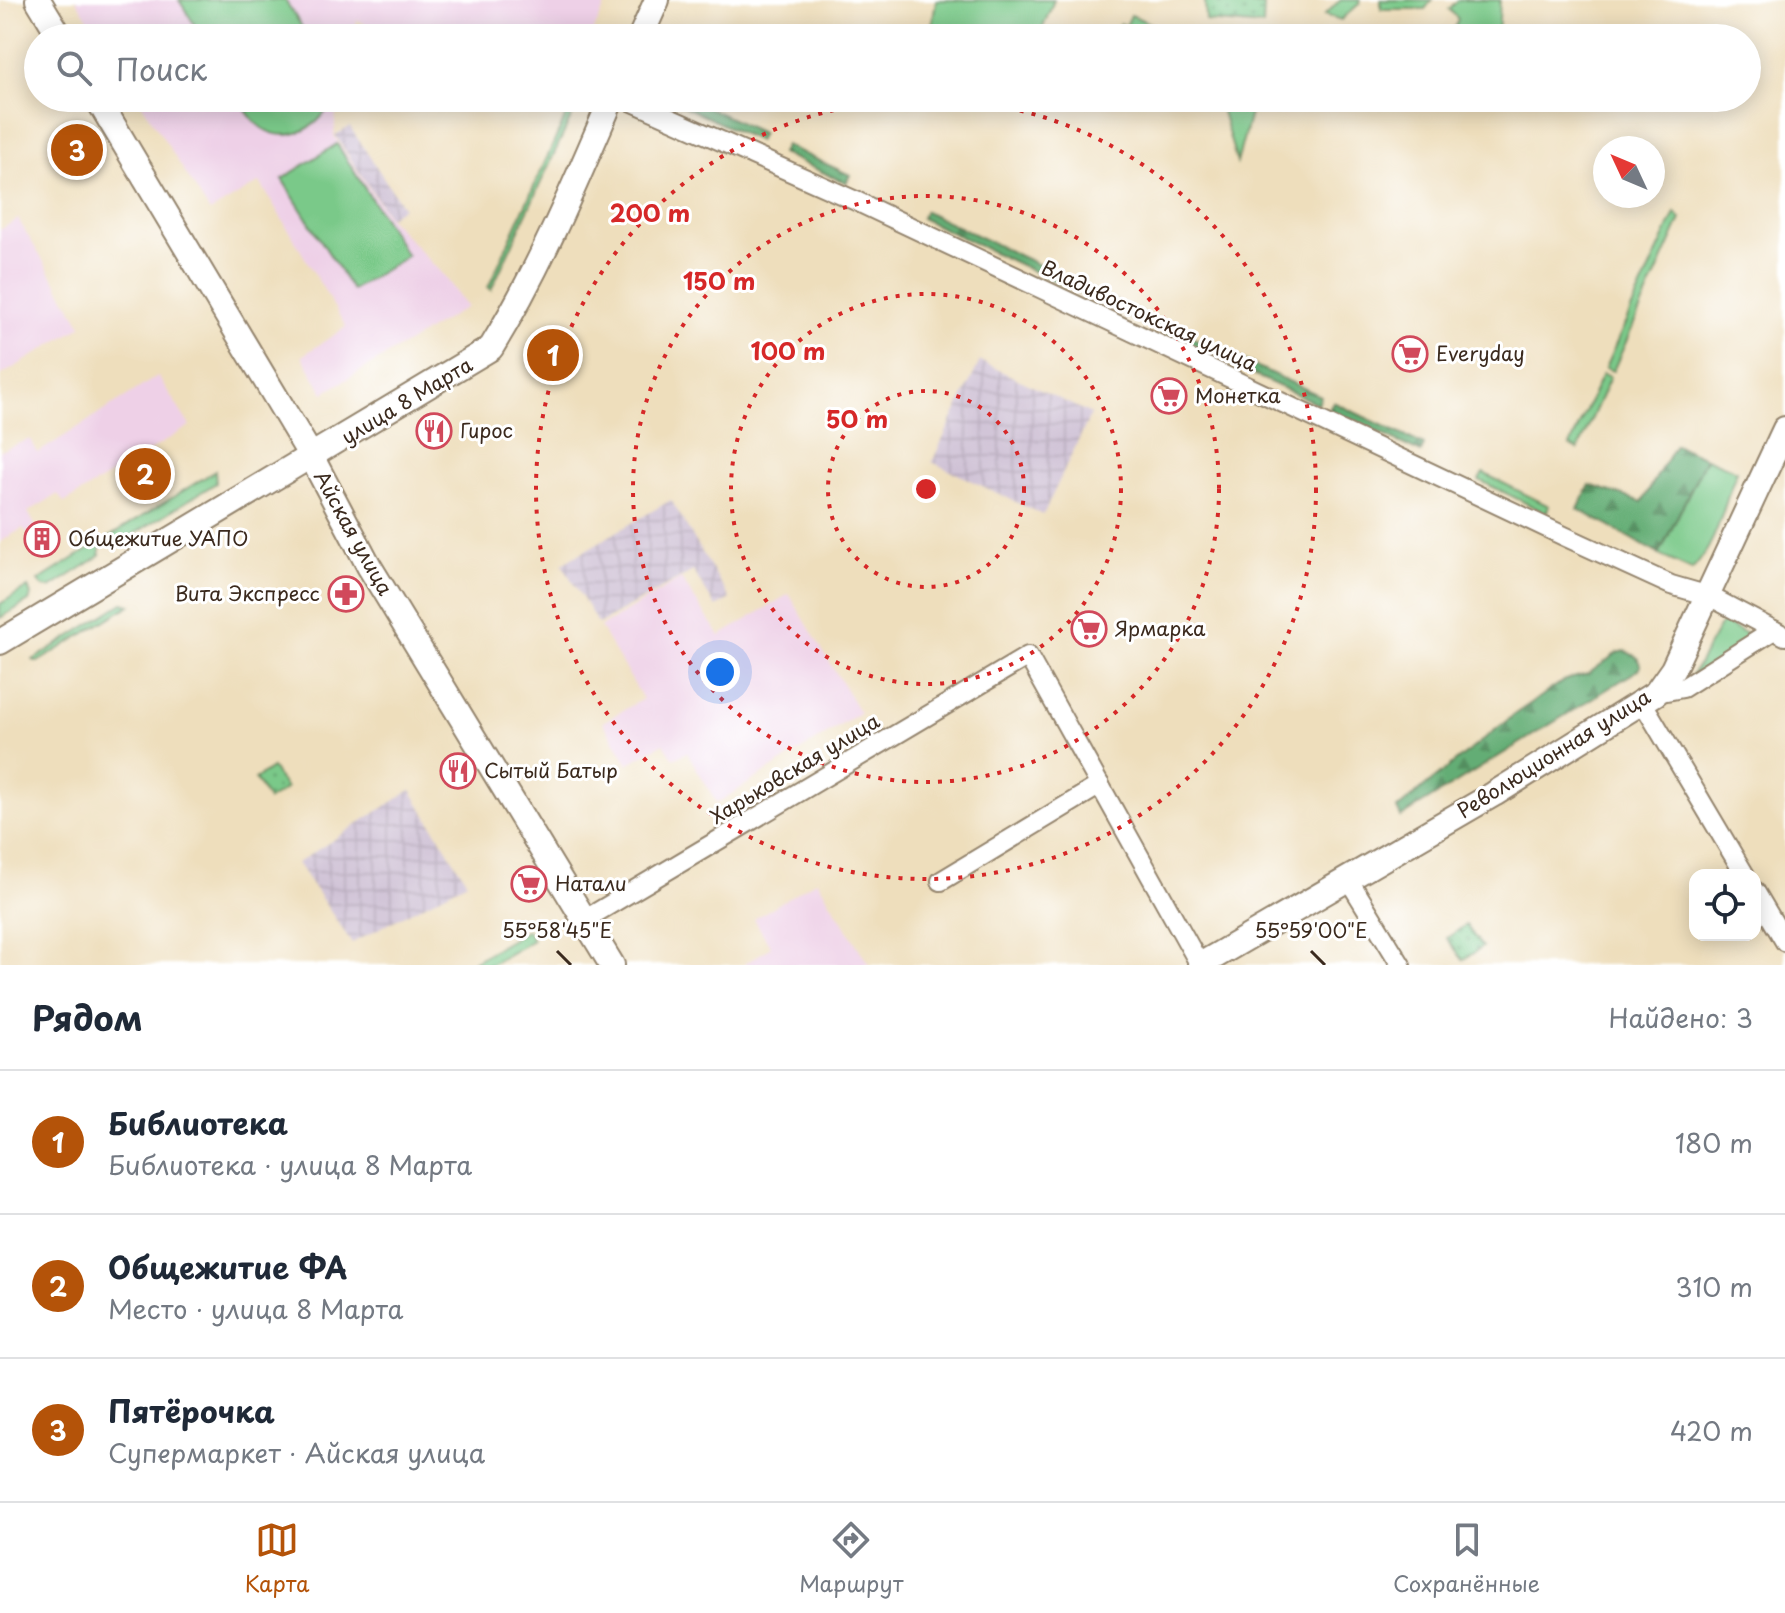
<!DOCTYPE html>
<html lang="ru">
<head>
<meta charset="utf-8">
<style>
	:root { --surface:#fff; --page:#f2f2f3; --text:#1f2937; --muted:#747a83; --line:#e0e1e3; --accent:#b45309 }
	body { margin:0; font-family:"Playpen Sans",sans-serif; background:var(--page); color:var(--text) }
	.controls { position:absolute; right:24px; bottom:24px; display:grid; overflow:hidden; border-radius:16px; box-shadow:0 4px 20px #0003 }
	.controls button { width:72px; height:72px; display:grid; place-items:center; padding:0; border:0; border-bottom:2px solid var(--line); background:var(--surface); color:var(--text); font:40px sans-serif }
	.compass { position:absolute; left:1593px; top:136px; width:72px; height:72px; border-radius:50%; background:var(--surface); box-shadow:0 4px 20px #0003; rotate:314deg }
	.you { position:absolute; left:720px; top:672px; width:28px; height:28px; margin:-20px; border:6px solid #fff; border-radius:50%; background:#1a73e8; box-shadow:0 0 0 12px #1a73e833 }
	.badge { display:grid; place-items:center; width:52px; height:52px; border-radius:50%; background:var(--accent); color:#fff; font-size:26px; font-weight:700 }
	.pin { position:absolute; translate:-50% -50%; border:4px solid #fff; box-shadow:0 2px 8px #0006 }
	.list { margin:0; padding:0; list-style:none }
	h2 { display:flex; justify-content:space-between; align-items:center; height:104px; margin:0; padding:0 32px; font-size:34px }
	h2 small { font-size:26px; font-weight:400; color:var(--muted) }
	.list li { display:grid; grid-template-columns:52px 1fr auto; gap:24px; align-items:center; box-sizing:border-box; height:144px; padding:0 32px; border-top:2px solid var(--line) }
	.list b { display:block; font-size:30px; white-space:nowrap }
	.list p { margin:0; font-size:26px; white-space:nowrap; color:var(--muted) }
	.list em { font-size:26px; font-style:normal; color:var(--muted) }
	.icon { flex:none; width:44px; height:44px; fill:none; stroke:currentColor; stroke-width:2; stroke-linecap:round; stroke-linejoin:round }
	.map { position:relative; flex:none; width:1785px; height:965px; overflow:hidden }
	.search { position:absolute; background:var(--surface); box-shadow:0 4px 20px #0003; left:24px; right:24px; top:24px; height:88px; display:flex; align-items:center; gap:20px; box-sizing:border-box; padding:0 28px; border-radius:44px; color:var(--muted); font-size:30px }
	.sheet { height:536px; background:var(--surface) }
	nav { display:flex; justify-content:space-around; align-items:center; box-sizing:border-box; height:112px; border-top:2px solid var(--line); background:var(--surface); font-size:22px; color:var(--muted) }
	nav a { display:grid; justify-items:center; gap:4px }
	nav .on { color:var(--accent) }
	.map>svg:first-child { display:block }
	.built { fill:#eed0e7 }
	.industrial { fill:url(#industrial-grid) }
	.green { fill:#7ac989; stroke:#5a7a54; stroke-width:2 }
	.forest { fill:url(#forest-firs); stroke:#4f6c4a; stroke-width:2 }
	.park { fill:url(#park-dots); stroke:#5a7a54; stroke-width:2 }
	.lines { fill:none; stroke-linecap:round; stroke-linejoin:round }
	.minor-casing { stroke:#94846d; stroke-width:22 }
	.major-casing { stroke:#94846d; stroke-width:28 }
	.minor { stroke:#fff; stroke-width:18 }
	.major { stroke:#fff; stroke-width:24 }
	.ticks { fill:none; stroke:#3b2a1e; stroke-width:3 }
	.ring { fill:none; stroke:#d62828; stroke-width:4; stroke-dasharray:4 8 }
	.labels { text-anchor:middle; stroke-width:6; stroke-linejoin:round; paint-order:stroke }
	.street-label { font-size:20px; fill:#3b2a1e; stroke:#fff }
	.poi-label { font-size:20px; fill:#3b2a1e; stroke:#fff; text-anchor:start }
	.ticks-label { font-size:20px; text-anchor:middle; fill:#3b2a1e; stroke:#fff; stroke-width:6; stroke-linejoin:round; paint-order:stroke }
	.centre { fill:#d62828; stroke:#fff; stroke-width:4 }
	.ring-label { font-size:24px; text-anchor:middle; font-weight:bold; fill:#d62828; stroke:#fff; stroke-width:6; stroke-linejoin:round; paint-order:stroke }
</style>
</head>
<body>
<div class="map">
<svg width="1785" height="965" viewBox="0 0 1785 965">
	<defs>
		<pattern id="industrial-grid" width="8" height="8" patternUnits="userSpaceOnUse" patternTransform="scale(2)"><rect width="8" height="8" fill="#ccbed3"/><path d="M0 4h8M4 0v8" fill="none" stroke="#b0a3b5"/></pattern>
		<pattern id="forest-firs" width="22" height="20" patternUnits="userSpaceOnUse" patternTransform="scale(2)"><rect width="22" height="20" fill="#63ad75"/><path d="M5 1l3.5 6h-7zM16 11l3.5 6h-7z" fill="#538d5f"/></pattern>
		<pattern id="park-dots" width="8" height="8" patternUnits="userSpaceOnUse" patternTransform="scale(2)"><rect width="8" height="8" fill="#7ac989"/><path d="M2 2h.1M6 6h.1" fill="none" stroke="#65a36f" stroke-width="1.8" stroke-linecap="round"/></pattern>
	</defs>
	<rect width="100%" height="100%" fill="#fff"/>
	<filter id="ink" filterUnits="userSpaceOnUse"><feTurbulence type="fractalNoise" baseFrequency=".0125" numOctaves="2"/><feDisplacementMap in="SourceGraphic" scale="16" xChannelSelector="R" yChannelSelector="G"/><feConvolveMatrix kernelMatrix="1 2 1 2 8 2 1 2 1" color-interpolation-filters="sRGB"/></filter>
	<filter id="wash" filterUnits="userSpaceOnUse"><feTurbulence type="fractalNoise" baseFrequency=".006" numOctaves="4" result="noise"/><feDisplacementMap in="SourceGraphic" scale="32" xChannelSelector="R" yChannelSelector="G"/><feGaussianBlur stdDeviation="1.8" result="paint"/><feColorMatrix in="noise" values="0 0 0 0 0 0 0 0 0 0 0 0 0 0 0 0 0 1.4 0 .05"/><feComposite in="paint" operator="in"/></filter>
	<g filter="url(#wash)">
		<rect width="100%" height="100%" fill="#eedebc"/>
		<g class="built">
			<polygon points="76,0 608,0 590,38 395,38 357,20 352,38 100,38"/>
			<polygon points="138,98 337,98 334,136 389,218 446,278 467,307 324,393 302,356 346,327 260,182 210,212"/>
			<polygon points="18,219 82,326 0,376 0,230"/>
			<polygon points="158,376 190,426 64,503 58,494 28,512 36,527 27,533 23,528 0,542 0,451 30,439 38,453"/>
			<polygon points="681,579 720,636 789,594 860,713 717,803 687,752 674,759 664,743 628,764 603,722 643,699 600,627"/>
			<polygon points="817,880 869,965 743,965 771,947 754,919"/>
		</g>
		<g class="industrial">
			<polygon points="350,127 403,207 389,217 335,135"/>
			<polygon points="980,361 1091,414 1043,515 932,462"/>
			<polygon points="671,500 730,599 716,607 693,571 598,624 562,564"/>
			<polygon points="411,790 467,882 352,943 297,863"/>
		</g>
		<g class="green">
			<polygon points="179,0 285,0 309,38 203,38"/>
			<polygon points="936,0 1054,0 1039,37 1031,33 1028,38 930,38"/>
			<polygon points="1340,0 1360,0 1360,3 1341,20 1325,15"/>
			<polygon points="1381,0 1432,0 1425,9 1381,9"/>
			<polygon points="1458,0 1500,0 1498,38 1381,38 1453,32 1458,19 1449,9"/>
			<polygon points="1131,15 1161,28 1157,38 1113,38 1120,23 1126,26"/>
			<path d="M 239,98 L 332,98 C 324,126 289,146 262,128 C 251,121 246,109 239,98 Z"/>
			<polygon points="574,98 580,98 491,290 488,288"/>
			<polygon points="1212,98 1254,98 1237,163 1221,108"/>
			<polygon points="337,144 407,256 352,290 282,179"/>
			<polygon points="1675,213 1681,219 1613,371 1605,368"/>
			<polygon points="1602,374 1610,377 1578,450 1570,446"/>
			<path d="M 1706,458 L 1737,471 C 1723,504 1719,542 1692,570 L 1659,555 Z"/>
			<polygon points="215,471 216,483 118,544 109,537"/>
			<polygon points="1483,473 1549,506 1546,513 1479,480"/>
			<polygon points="100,542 100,556 50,588 43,587 38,581"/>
			<polygon points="28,587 31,595 29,601 0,618 0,604"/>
			<polygon points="123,603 130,605 38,662 33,660"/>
			<polygon points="1722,622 1758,640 1691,677"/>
			<polygon points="527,930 533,940 490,965 468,965"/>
		</g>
		<g class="forest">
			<polygon points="666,98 688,98 762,133 758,141"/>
			<polygon points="785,145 850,175 846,183 781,153"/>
			<polygon points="925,211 1208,345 1204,352 921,218"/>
			<polygon points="1227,353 1321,396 1318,404 1223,361"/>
			<polygon points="1333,402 1424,445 1421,453 1329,409"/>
			<polygon points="1675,445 1706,458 1659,554 1578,509 1590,485 1642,502"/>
			<polygon points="1625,651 1637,657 1641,666 1638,670 1401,817 1397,809 1515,714 1565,680 1588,674 1617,653"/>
		</g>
		<g class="park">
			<polygon points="1205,0 1264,6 1263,26 1206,21"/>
			<polygon points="272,768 286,789 268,800 255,779"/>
			<polygon points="1466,925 1482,947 1463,960 1447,938"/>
		</g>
	</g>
	<g filter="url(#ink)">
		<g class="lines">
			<defs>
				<g id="minor">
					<polyline points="624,98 856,201 1564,536 1671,585 1709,596 1785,636"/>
					<polyline points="1656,693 1683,688 1774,630"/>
					<polyline points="1643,703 1745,875"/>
					<polyline points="1347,877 1401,965"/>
					<polyline points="941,881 1100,785"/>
					<polyline points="1755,891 1785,942"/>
					<polyline points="584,920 1028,656 1200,965"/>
				</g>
				<g id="major">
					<polyline points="38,0 61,38"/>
					<polyline points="640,38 657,0"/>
					<polyline points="97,98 311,456 369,566 612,965"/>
					<path d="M 0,642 L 491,348 C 540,268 575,184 612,98"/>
					<polyline points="1200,965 1494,794 1656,693 1673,669 1785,429"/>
				</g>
			</defs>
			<use href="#minor" class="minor-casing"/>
			<use href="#major" class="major-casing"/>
			<use href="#minor" class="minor"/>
			<use href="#major" class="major"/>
		</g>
	</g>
	<path class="ticks" d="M 557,951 L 571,965M 1311,951 L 1325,965"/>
	<g class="ring">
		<circle cx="926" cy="489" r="98"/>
		<circle cx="926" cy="489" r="195"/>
		<circle cx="926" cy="489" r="293"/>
		<circle cx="926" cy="489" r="390"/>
	</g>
	<defs>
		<symbol id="supermarket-ring" viewBox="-11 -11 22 22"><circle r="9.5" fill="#fff" stroke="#d1495b" stroke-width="1.5"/><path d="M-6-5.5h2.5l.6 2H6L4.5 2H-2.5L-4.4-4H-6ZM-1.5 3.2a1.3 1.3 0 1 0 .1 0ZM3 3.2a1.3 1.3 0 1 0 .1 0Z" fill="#d1495b"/></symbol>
		<symbol id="restaurant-ring" viewBox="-11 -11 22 22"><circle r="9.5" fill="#fff" stroke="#d1495b" stroke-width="1.5"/><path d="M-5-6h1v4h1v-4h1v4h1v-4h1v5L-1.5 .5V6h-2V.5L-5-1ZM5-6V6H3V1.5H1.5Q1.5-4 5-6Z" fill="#d1495b"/></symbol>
		<symbol id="building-ring" viewBox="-11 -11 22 22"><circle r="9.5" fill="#fff" stroke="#d1495b" stroke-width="1.5"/><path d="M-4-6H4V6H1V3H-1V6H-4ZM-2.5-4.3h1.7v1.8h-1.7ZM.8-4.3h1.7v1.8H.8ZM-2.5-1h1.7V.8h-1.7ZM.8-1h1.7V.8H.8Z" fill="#d1495b"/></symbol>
		<symbol id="pharmacy-ring" viewBox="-11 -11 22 22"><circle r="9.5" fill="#fff" stroke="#d1495b" stroke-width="1.5"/><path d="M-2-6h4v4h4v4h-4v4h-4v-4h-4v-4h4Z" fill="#d1495b"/></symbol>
	</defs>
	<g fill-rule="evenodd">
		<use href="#supermarket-ring" x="1390" y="334" width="40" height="40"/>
		<use href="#supermarket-ring" x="1149" y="376" width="40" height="40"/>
		<use href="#restaurant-ring" x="414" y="411" width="40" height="40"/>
		<use href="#building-ring" x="22" y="519" width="40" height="40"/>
		<use href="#pharmacy-ring" x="326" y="574" width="40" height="40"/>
		<use href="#supermarket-ring" x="1069" y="609" width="40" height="40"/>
		<use href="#restaurant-ring" x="438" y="751" width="40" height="40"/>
		<use href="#supermarket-ring" x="509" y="864" width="40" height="40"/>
	</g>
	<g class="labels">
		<g class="street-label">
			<text transform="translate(1149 316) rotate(25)" y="7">Владивостокская улица</text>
			<text transform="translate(407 401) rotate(-31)" y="7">улица 8 Марта</text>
			<text transform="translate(353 533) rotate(61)" y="7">Айская улица</text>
			<text transform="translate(1554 754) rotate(-32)" y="7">Революционная улица</text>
			<text transform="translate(795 769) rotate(-31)" y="7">Харьковская улица</text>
		</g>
		<g class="poi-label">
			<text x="1436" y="361">Everyday</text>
			<text x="1195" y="403">Монетка</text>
			<text x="460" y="438">Гирос</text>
			<text x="68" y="546">Общежитие УАПО</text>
			<text x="320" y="601" text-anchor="end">Вита Экспресс</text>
			<text x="1115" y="636">Ярмарка</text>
			<text x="484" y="778">Сытый Батыр</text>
			<text x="555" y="891">Натали</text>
		</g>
	</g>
	<g class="ticks-label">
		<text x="557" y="938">55°58'45"E</text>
		<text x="1311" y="938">55°59'00"E</text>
	</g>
	<circle cx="926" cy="489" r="12" class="centre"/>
	<g class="ring-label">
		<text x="650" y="222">200 m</text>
		<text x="719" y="290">150 m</text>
		<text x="788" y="360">100 m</text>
		<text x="857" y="428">50 m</text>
	</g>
</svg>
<div class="controls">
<button><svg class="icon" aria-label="locate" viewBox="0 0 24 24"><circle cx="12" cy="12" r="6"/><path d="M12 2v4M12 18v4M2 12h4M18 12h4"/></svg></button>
</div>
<svg class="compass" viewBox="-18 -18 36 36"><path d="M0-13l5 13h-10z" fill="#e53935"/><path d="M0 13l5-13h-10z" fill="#747a83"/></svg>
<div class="you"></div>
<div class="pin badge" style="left:553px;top:355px">1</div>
<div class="pin badge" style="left:145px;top:474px">2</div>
<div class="pin badge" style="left:77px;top:150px">3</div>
<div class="search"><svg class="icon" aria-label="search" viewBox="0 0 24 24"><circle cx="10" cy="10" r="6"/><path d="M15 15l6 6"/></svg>Поиск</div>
</div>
<section class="sheet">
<h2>Рядом<small>Найдено: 3</small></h2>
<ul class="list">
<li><span class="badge">1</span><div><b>Библиотека</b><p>Библиотека · улица 8 Марта</p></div><em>180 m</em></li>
<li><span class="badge">2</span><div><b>Общежитие ФА</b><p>Место · улица 8 Марта</p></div><em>310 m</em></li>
<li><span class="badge">3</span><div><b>Пятёрочка</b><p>Супермаркет · Айская улица</p></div><em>420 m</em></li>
</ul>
</section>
<nav>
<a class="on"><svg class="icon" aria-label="map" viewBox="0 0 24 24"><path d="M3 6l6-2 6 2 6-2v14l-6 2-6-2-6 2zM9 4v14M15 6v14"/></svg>Карта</a>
<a><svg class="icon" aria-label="directions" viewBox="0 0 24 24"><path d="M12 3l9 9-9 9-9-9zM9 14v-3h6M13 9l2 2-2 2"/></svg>Маршрут</a>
<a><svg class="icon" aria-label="saved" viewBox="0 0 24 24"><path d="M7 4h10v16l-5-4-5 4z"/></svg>Сохранённые</a>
</nav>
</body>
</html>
